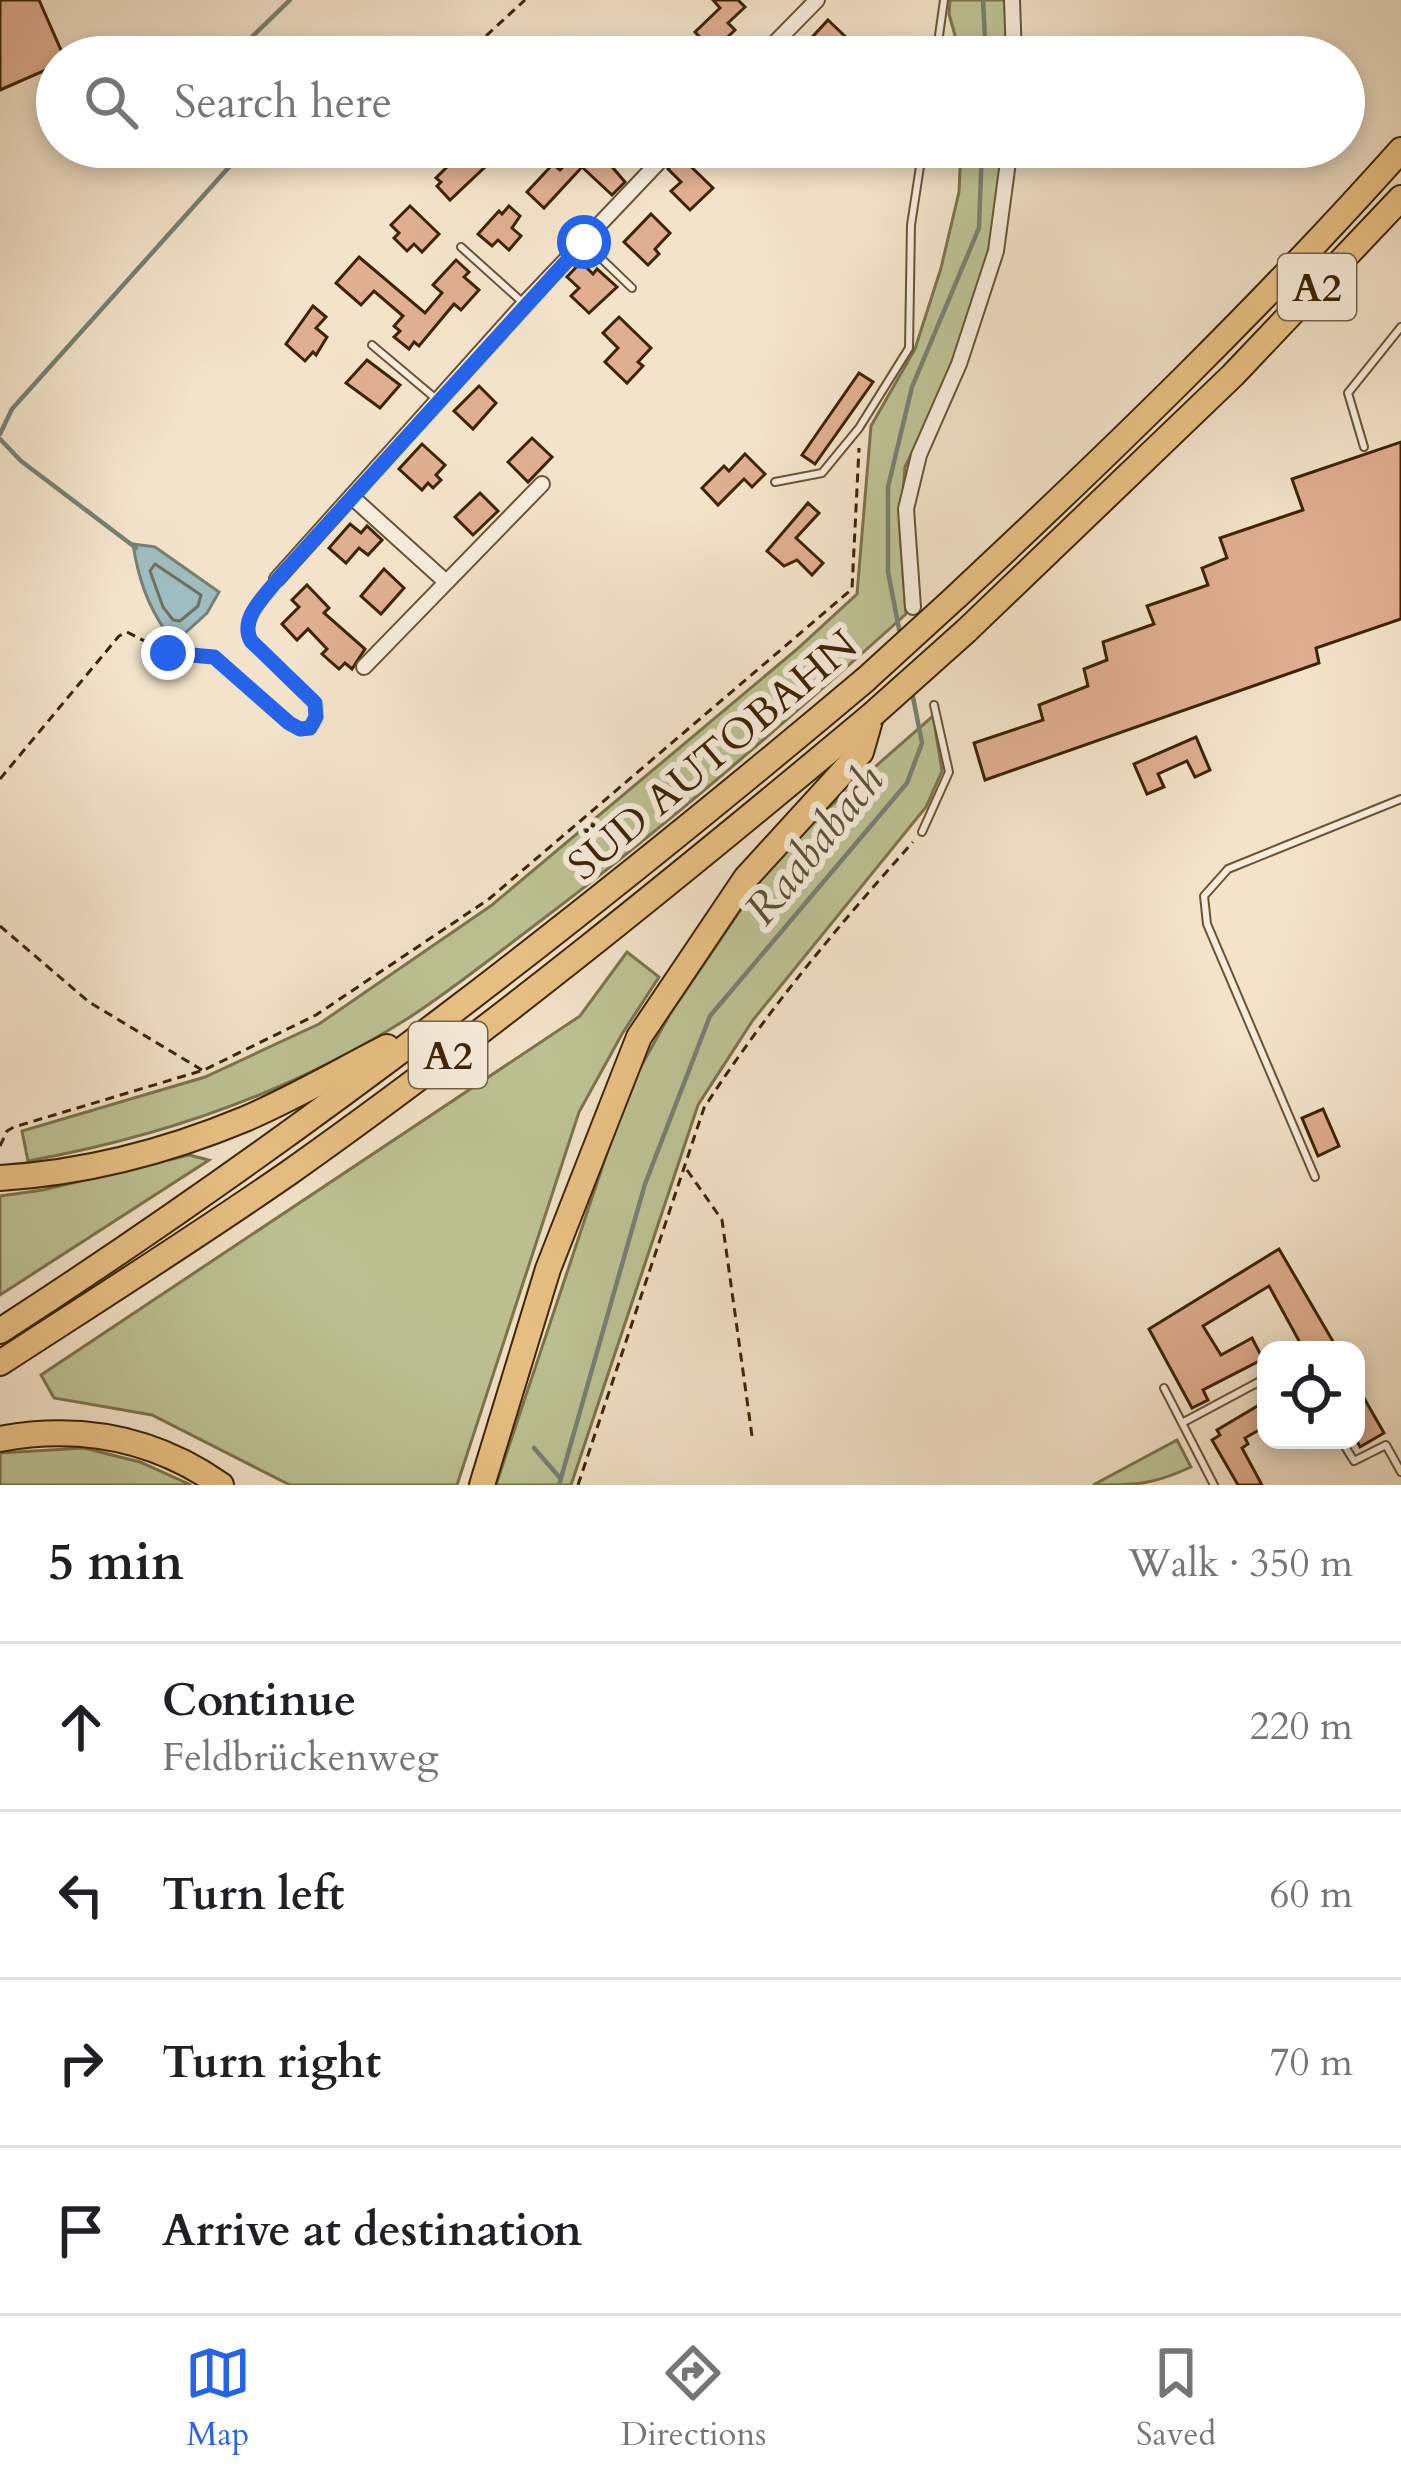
<!DOCTYPE html>
<html lang="en">
<head>
<meta charset="utf-8">
<style>
	:root { --surface:#fff; --page:#f6f6f6; --text:#202124; --muted:#757577; --line:#e0e0e0; --accent:#2563eb }
	body { margin:0; font-family:Cardo,serif; background:var(--page); color:var(--text) }
	.controls { position:absolute; right:36px; bottom:36px; display:grid; overflow:hidden; border-radius:24px; box-shadow:0 6px 18px #0003 }
	.controls button { width:108px; height:108px; display:grid; place-items:center; padding:0; border:0; border-bottom:3px solid var(--line); background:var(--surface); color:var(--text); font:60px sans-serif }
	.stop { position:absolute; width:36px; height:36px; margin:-27px; border:9px solid #2563eb; border-radius:50%; background:#fff }
	.stop.end { background:#2563eb; border-color:#fff; box-shadow:0 3px 12px #0008 }
	.list { margin:0; padding:0; list-style:none }
	h2 { display:flex; justify-content:space-between; align-items:center; height:156px; margin:0; padding:0 48px; font-size:51px }
	h2 small { font-size:39px; font-weight:400; color:var(--muted) }
	.list li { display:grid; grid-template-columns:78px 1fr auto; gap:36px; align-items:center; box-sizing:border-box; height:168px; padding:0 48px; border-top:3px solid var(--line) }
	.list b { display:block; font-size:45px; white-space:nowrap }
	.list p { margin:0; font-size:39px; white-space:nowrap; color:var(--muted) }
	.list em { font-size:39px; font-style:normal; color:var(--muted) }
	.icon { flex:none; width:66px; height:66px; fill:none; stroke:currentColor; stroke-width:2; stroke-linecap:round; stroke-linejoin:round }
	.map { position:relative; flex:none; width:1401px; height:1485px; overflow:hidden }
	.search { position:absolute; background:var(--surface); box-shadow:0 6px 18px #0003; left:36px; right:36px; top:36px; height:132px; display:flex; align-items:center; gap:30px; box-sizing:border-box; padding:0 42px; border-radius:66px; color:var(--muted); font-size:45px }
	.sheet { height:828px; background:var(--surface) }
	nav { display:flex; justify-content:space-around; align-items:center; box-sizing:border-box; height:168px; border-top:3px solid var(--line); background:var(--surface); font-size:33px; color:var(--muted) }
	nav a { display:grid; justify-items:center; gap:6px }
	nav .on { color:var(--accent) }
	.map>svg:first-child { display:block }
	.green { fill:#bdc396; stroke:#7d744c; stroke-width:3 }
	.water { fill:#9ebdbe; stroke:#778073; stroke-width:3 }
	.lines { fill:none; stroke-linecap:round; stroke-linejoin:round }
	.shore { stroke:#6e7060; stroke-width:3 }
	.stream { stroke:#778073; stroke-width:4.5 }
	.building { fill:#e0ae90; stroke:#3d2403; stroke-width:3 }
	.service-casing { stroke:#6a5435; stroke-width:10 }
	.minor-casing { stroke:#6a5435; stroke-width:18 }
	.motorway-casing { stroke:#3d2403; stroke-width:28 }
	.path { stroke:#3d2403; stroke-width:3; stroke-dasharray:9 6; stroke-linecap:butt }
	.service { stroke:#f7eddd; stroke-width:6 }
	.minor { stroke:#f7eddd; stroke-width:14 }
	.motorway { stroke:#eac285; stroke-width:24 }
	.motorway-bridge-casing { stroke:#3d2403; stroke-width:28; stroke-linecap:butt }
	.motorway-bridge { stroke:#eac285; stroke-width:24 }
	.route { stroke:#2563eb; stroke-width:15 }
	.labels { text-anchor:middle; stroke-width:12; stroke-linejoin:round; paint-order:stroke }
	.shield { fill:#f7eddd; stroke:#756044; stroke-width:3 }
	.shield-label { font-size:39px; font-weight:bold; fill:#3d2403 }
	.street-label { font-size:42px; fill:#3d2403; stroke:#f7eddd }
	.water-label { font-size:45px; font-style:italic; fill:#5a523b; stroke:#f7eddd }
</style>
</head>
<body>
<div class="map">
<svg width="1401" height="1485" viewBox="0 0 1401 1485">
	<rect width="100%" height="100%" fill="#f3e3ca"/>
	<filter id="stains"><feTurbulence type="fractalNoise" baseFrequency=".00167" numOctaves="4"/><feColorMatrix values="0 0 0 0 .2 0 0 0 0 .09 0 0 0 0 .02 0 0 0 .5 -.17"/></filter>
	<radialGradient id="worn" r=".72"><stop offset=".6" stop-color="#630" stop-opacity="0"/><stop offset="1" stop-color="#630" stop-opacity=".3"/></radialGradient>
	<g class="green">
		<polygon points="950,0 1005,0 1007,57 961,57 949,14"/>
		<path d="M 961,147 L 1005,147 L 990,249 L 953,369 L 905,467 L 900,532 L 906,614 C 786,722 664,828 535,925 C 494,956 453,989 410,1017 C 294,1091 162,1137 28,1161 L 22,1131 L 205,1077 L 319,1024 L 492,905 L 796,650 L 857,594 L 871,426 L 915,349 L 941,268 L 959,192 Z"/>
		<polygon points="933,716 942,771 926,807 753,1020 698,1105 571,1485 496,1485 628,1090 670,1014 773,862 820,815"/>
		<polygon points="627,952 659,977 622,1034 579,1112 457,1485 290,1485 152,1415 54,1398 41,1375 580,1016"/>
		<polygon points="189,1155 209,1160 0,1295 0,1196 43,1190"/>
		<path d="M 1177,1440 L 1191,1467 C 1152,1485 1137,1485 1093,1485 Z"/>
		<polygon points="84,1448 140,1462 191,1485 0,1485 0,1453"/>
	</g>
	<path class="water" d="M 133,544 L 155,547 L 219,592 L 207,613 L 183,635 L 167,633 C 147,605 138,577 133,544 Z"/>
	<g class="lines">
		<polygon class="shore" points="155,564 201,595 198,606 180,621 173,620 163,607 150,571"/>
		<g class="stream">
			<polyline points="983,0 986,57"/>
			<polyline points="231,57 290,0"/>
			<polyline points="0,434 12,409 247,147"/>
			<polyline points="0,439 21,461 136,548"/>
			<polyline points="900,634 888,572 888,487 912,387 979,228 982,147"/>
			<polyline points="534,1448 561,1479"/>
			<polyline points="559,1485 645,1184 710,1016 907,783 922,743 912,692"/>
		</g>
	</g>
	<g class="building">
		<polygon points="0,0 39,0 64,57 57,57 57,65 0,90"/>
		<polygon points="713,0 738,0 745,7 728,23 735,30 713,51 695,32 720,8"/>
		<polygon points="828,20 851,42 836,57 813,57 803,47"/>
		<polygon points="582,147 595,147 625,182 612,195 582,167 544,208 527,192 553,164 560,170"/>
		<polygon points="471,153 485,167 450,200 437,186 441,182 436,178 460,154 465,159"/>
		<polygon points="680,156 713,188 690,210 671,191 681,182 668,169"/>
		<polygon points="410,206 439,234 422,252 414,244 407,251 394,238 399,233 391,225"/>
		<polygon points="509,206 520,216 512,228 521,236 509,250 498,240 492,246 478,234 499,211 502,214"/>
		<polygon points="651,214 670,233 655,249 659,254 648,265 624,242"/>
		<polygon points="359,257 425,313 442,293 433,285 456,260 469,272 464,277 479,290 461,310 454,304 419,346 414,342 409,349 394,337 400,331 394,326 403,316 374,291 361,305 336,283"/>
		<polygon points="581,262 593,274 597,269 617,287 589,313 571,296 579,288 567,277"/>
		<polygon points="313,306 326,317 316,328 327,337 316,355 313,352 305,361 286,344"/>
		<polygon points="619,317 651,348 638,362 643,366 627,383 605,362 618,348 603,333"/>
		<polygon points="367,360 400,385 380,408 346,383"/>
		<polygon points="859,373 873,382 815,464 802,455"/>
		<polygon points="479,386 496,403 473,429 454,411"/>
		<polygon points="532,438 552,457 528,482 508,462"/>
		<polygon points="1401,442 1401,619 1316,648 1319,663 985,780 974,743 1043,720 1039,705 1088,686 1084,669 1107,660 1103,642 1154,624 1147,606 1208,585 1202,568 1227,558 1220,538 1303,510 1292,479"/>
		<polygon points="422,444 445,465 436,475 441,480 433,488 428,483 422,490 399,469"/>
		<polygon points="745,454 765,474 752,487 744,479 718,505 702,488 724,466 729,471"/>
		<polygon points="480,493 498,511 473,535 455,517"/>
		<polygon points="808,503 819,513 796,538 823,563 812,575 797,560 784,566 767,551"/>
		<polygon points="350,524 361,533 367,526 382,540 368,555 359,548 346,563 329,548"/>
		<polygon points="384,569 404,588 381,614 361,596"/>
		<polygon points="307,585 329,608 324,613 365,649 352,669 345,663 339,669 322,654 327,649 308,629 297,640 282,624 299,607 292,600"/>
		<polygon points="1196,737 1210,770 1195,777 1187,761 1158,774 1164,787 1147,794 1134,764"/>
		<polygon points="1323,1109 1339,1146 1318,1156 1302,1118"/>
		<polygon points="1279,1249 1338,1350 1304,1350 1269,1286 1203,1326 1221,1355 1252,1338 1263,1359 1203,1390 1208,1400 1192,1408 1149,1329"/>
		<polygon points="1356,1384 1384,1433 1360,1447 1356,1439"/>
		<polygon points="1266,1401 1266,1426 1245,1438 1248,1444 1242,1448 1262,1485 1238,1485 1212,1440 1220,1435 1217,1430"/>
	</g>
	<g class="lines">
		<defs>
			<g id="service">
				<polyline points="936,57 944,0"/>
				<polyline points="584,242 632,288"/>
				<polyline points="461,247 521,301"/>
				<polyline points="372,345 435,398"/>
				<polyline points="1364,447 1348,393 1401,327"/>
				<polyline points="775,482 822,473 859,428 909,348 911,225 923,147"/>
				<polyline points="922,832 949,772 934,705"/>
				<polyline points="1315,1177 1207,924 1204,896 1228,869 1401,799"/>
				<polyline points="1164,1388 1214,1485"/>
				<polyline points="1182,1423 1266,1378"/>
				<polyline points="1341,1440 1354,1461 1386,1445 1401,1472"/>
			</g>
			<g id="minor">
				<polyline points="1012,0 1014,57"/>
				<polyline points="761,57 817,0"/>
				<polyline points="352,497 446,582"/>
				<polyline points="277,579 524,304 673,147"/>
				<polyline points="913,607 906,509 919,455 959,364 996,251 1010,147"/>
				<polyline points="364,667 542,484"/>
			</g>
			<g id="motorway">
				<path d="M 957,596 C 1111,452 1261,307 1401,150"/>
				<polyline points="966,631 1233,375 1401,198"/>
				<path d="M 0,1178 C 83,1173 168,1151 245,1119 C 294,1098 340,1071 387,1047"/>
				<path d="M 0,1331 C 306,1133 587,914 865,680"/>
				<path d="M 0,1363 C 97,1300 195,1238 290,1172 C 492,1029 683,873 872,715"/>
				<path d="M 0,1439 C 81,1424 154,1438 221,1485"/>
				<polyline points="482,1485 548,1269 639,1037 746,878 861,752 871,717"/>
			</g>
		</defs>
		<use href="#service" class="service-casing"/>
		<use href="#minor" class="minor-casing"/>
		<use href="#motorway" class="motorway-casing"/>
		<g class="path">
			<polyline points="475,46 525,0"/>
			<polyline points="0,779 119,636 127,632 168,653 214,657 289,723 300,729 310,729 317,717 315,703 246,635 246,622 269,590"/>
			<polyline points="0,926 89,1002 202,1070"/>
			<polyline points="0,1146 7,1131 14,1127 204,1070 316,1015 489,899 852,589 859,448"/>
			<polyline points="687,1170 722,1220 752,1436"/>
			<path d="M 578,1485 L 704,1108 C 765,1013 838,926 913,842"/>
		</g>
		<use href="#service" class="service"/>
		<use href="#minor" class="minor"/>
		<use href="#motorway" class="motorway"/>
		<defs>
			<g id="motorway-bridge">
				<polyline points="865,680 957,596"/>
				<polyline points="872,715 966,631"/>
			</g>
		</defs>
		<use href="#motorway-bridge" class="motorway-bridge-casing"/>
		<use href="#motorway-bridge" class="motorway-bridge"/>
	</g>
	<g class="lines">
		<path class="route" d="M 168,653 L 214,657 L 289,723 L 300,729 L 310,728 L 316,717 L 315,703 L 251,641 C 239,619 264,597 278,579 L 584,242"/>
	</g>
	<g class="labels">
		<g class="shield">
			<rect x="1278" y="254" width="78" height="66" rx="9"/>
			<rect x="409" y="1022" width="78" height="66" rx="9"/>
		</g>
		<g class="shield-label">
			<text x="1317" y="301">A2</text>
			<text x="448" y="1069">A2</text>
		</g>
		<g class="street-label">
			<text transform="translate(712 754) rotate(-40)" y="15">SÜD AUTOBAHN</text>
		</g>
		<g class="water-label">
			<text transform="translate(813 844) rotate(-51)" y="16">Raababach</text>
		</g>
	</g>
	<rect width="100%" height="100%" filter="url(#stains)"/>
	<rect width="100%" height="100%" fill="url(#worn)"/>
</svg>
<div class="controls">
<button><svg class="icon" aria-label="locate" viewBox="0 0 24 24"><circle cx="12" cy="12" r="6"/><path d="M12 2v4M12 18v4M2 12h4M18 12h4"/></svg></button>
</div>
<div class="stop" style="left:584px;top:242px"></div>
<div class="stop end" style="left:168px;top:653px"></div>
<div class="search"><svg class="icon" aria-label="search" viewBox="0 0 24 24"><circle cx="10" cy="10" r="6"/><path d="M15 15l6 6"/></svg>Search here</div>
</div>
<section class="sheet">
<h2>5 min<small>Walk · 350 m</small></h2>
<ul class="list">
<li><svg class="icon" aria-label="ahead" viewBox="0 0 24 24"><path d="M12 20V5M6 11l6-6 6 6"/></svg><div><b>Continue</b><p>Feldbrückenweg</p></div><em>220 m</em></li>
<li><svg class="icon" aria-label="left" viewBox="0 0 24 24"><path d="M17 20v-9H6M10 6l-5 5 5 5"/></svg><div><b>Turn left</b></div><em>60 m</em></li>
<li><svg class="icon" aria-label="right" viewBox="0 0 24 24"><path d="M7 20v-9h11M14 6l5 5-5 5"/></svg><div><b>Turn right</b></div><em>70 m</em></li>
<li><svg class="icon" aria-label="arrive" viewBox="0 0 24 24"><path d="M6 21V4h12l-3 4 3 4H6"/></svg><div><b>Arrive at destination</b></div></li>
</ul>
</section>
<nav>
<a class="on"><svg class="icon" aria-label="map" viewBox="0 0 24 24"><path d="M3 6l6-2 6 2 6-2v14l-6 2-6-2-6 2zM9 4v14M15 6v14"/></svg>Map</a>
<a><svg class="icon" aria-label="directions" viewBox="0 0 24 24"><path d="M12 3l9 9-9 9-9-9zM9 14v-3h6M13 9l2 2-2 2"/></svg>Directions</a>
<a><svg class="icon" aria-label="saved" viewBox="0 0 24 24"><path d="M7 4h10v16l-5-4-5 4z"/></svg>Saved</a>
</nav>
</body>
</html>
